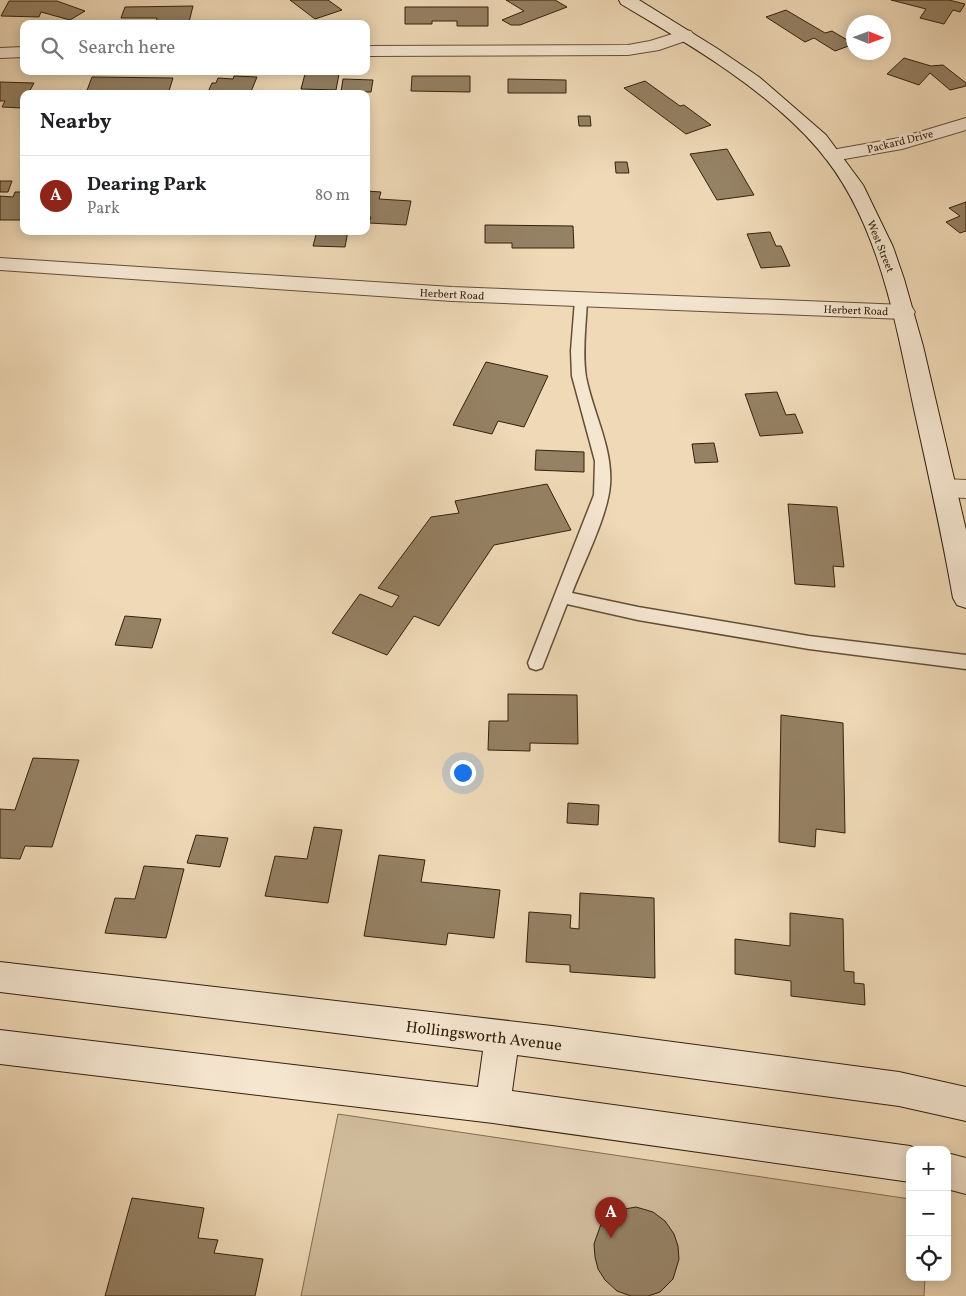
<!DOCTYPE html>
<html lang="en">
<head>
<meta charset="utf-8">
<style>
	:root { --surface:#fff; --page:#f2f2f2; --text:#202124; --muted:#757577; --line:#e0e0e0; --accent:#8f2418 }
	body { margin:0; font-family:Vollkorn,serif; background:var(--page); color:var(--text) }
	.controls { position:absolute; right:15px; bottom:15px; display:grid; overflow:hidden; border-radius:10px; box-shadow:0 2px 12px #0003 }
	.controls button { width:45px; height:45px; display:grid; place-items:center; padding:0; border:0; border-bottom:1px solid var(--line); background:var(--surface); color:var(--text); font:25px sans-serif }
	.compass { position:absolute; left:846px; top:15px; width:45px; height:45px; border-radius:50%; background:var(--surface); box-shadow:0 2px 12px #0003; rotate:91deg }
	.you { position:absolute; left:462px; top:772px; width:18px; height:18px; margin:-12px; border:4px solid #fff; border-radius:50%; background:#1a73e8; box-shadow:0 0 0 8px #1a73e833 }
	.badge { display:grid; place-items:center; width:32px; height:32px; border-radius:50%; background:var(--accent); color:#fff; font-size:16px; font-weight:700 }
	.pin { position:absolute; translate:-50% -41px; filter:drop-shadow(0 1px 2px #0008) }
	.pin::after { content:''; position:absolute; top:26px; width:18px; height:15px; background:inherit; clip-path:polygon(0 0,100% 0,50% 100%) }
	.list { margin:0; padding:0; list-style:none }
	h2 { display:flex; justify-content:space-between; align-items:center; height:65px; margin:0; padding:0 20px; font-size:21px }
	h2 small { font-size:16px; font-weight:400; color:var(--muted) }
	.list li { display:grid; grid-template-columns:32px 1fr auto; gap:15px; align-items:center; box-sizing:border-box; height:80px; padding:0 20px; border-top:1px solid var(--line) }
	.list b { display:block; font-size:19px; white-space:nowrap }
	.list p { margin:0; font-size:16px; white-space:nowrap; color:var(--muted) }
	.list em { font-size:16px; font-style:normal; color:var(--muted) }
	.icon { flex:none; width:28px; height:28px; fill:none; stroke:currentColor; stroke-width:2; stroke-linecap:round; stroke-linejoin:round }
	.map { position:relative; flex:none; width:966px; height:1296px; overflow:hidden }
	.search { position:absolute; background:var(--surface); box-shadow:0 2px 12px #0003; left:20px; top:20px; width:350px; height:55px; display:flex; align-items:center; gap:12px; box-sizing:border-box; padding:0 18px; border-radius:10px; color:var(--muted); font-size:19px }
	.panel { position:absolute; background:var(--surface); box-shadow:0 2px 12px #0003; left:20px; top:90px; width:350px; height:145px; border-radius:10px }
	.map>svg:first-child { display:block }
	.green { fill:#cfba9a; stroke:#826e52 }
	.building { fill:#958164; stroke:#34210b }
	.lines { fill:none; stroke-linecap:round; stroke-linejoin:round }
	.lane-casing { stroke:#634f36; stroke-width:3 }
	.street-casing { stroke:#634f36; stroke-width:2 }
	.secondary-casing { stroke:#34210b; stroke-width:2 }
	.lane { fill:#f5e6d0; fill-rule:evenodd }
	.street { fill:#f5e6d0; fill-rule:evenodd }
	.secondary { fill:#f5e6d0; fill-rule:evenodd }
	.labels { text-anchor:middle; stroke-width:4.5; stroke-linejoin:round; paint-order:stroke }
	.far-street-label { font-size:11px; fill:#34210b; stroke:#f5e6d0 }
	.near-street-label { font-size:16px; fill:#34210b; stroke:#f5e6d0 }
</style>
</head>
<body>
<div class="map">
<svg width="966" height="1296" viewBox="0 0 966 1296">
	<rect width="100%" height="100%" fill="#efd9b7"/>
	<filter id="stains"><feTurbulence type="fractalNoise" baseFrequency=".004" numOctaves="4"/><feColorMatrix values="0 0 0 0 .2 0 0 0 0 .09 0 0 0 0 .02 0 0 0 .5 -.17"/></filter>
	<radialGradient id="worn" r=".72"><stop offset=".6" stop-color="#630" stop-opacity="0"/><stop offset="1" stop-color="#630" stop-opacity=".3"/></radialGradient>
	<polygon class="green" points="338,1114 910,1199 910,1277 925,1277 924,1296 301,1296"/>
	<g class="building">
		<polygon points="290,0 328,0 342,10 315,19"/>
		<polygon points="506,0 555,0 567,7 520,25 511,25 502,20 524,11"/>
		<polygon points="891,0 949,0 965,4 960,12 953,10 944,24 920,18 926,9"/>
		<polygon points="9,1 57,1 85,11 70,20 41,12 39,17 1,16"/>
		<polygon points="193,6 189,22 156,22 157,18 121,18 125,7"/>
		<polygon points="405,7 488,7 488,26 457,26 457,21 432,21 432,24 405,24"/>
		<polygon points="786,10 825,33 832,31 854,44 835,51 814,38 805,42 766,17"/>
		<polygon points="904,58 931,66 943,65 966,83 966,86 950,90 930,73 919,85 887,74"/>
		<polygon points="305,74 339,74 336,90 301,89"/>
		<polygon points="234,76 257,77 250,94 207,94 212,83 216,83 218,78 233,79"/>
		<polygon points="412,76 470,76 470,92 411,91"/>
		<polygon points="92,77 173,78 168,94 86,93"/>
		<polygon points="343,79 373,80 371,92 341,92"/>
		<polygon points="508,79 566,80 566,93 508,93"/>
		<polygon points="645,81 680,106 684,105 711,125 686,134 624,88"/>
		<polygon points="0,82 34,83 28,94 24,94 22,108 2,107 5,101 0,101"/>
		<polygon points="578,116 590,116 591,126 579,126"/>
		<polygon points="727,149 754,195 717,200 690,154"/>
		<polygon points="615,162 627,162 629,173 616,173"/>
		<polygon points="0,181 12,181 8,192 0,192"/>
		<polygon points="366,191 381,192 379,199 411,201 406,225 369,223 371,217 366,217"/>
		<polygon points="15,192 24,192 24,220 0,220 0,196 13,197"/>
		<polygon points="966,202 966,231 960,233 946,222 960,216 949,208"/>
		<polygon points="485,225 573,226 574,248 512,248 512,243 485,243"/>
		<polygon points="317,231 348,231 345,247 313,246"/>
		<polygon points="770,232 776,246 781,246 790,266 761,268 747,234"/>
		<polygon points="486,362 548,376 524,427 498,421 492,434 453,425"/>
		<polygon points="777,392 786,415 795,414 803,433 760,436 745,394"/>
		<polygon points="714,443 718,462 695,463 692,444"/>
		<polygon points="536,450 584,452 584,472 535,470"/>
		<polygon points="547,484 571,530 494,545 439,626 414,616 387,655 332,633 360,594 392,607 399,596 378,588 431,517 459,513 455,501"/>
		<polygon points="788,504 837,507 844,567 833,566 835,587 795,584"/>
		<polygon points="125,616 161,619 152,648 115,645"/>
		<polygon points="508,694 577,695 578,744 530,743 530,751 488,750 489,721 508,721"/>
		<polygon points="781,715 843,723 845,833 816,829 815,847 779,842"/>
		<polygon points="33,758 79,760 52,847 25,846 20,859 0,858 0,809 15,810"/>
		<polygon points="568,803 599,805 598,825 567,823"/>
		<polygon points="314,827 342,830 328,903 265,896 275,856 307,859"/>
		<polygon points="196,835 228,838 220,867 187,863"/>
		<polygon points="379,855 425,860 421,882 500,890 494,938 448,933 446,945 364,936"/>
		<polygon points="144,866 184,869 166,938 105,933 115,898 135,899"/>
		<polygon points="580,893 654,898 655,978 570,972 570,965 526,962 529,912 571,915 570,928 579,929"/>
		<polygon points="790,913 843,919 844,971 854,972 854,983 864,984 865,1005 791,996 791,981 735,974 735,939 790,946"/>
		<polygon points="132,1198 204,1208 198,1238 218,1240 214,1253 263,1259 255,1296 105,1296"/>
		<polygon points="636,1207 653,1212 665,1221 674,1234 678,1246 679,1259 673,1279 660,1292 648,1296 631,1296 617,1291 605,1280 598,1269 595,1257 594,1244 601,1224 619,1210"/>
	</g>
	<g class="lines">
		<defs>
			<path id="lane" d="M 581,296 L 587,300 C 586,325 582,352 586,377 C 593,413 613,448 610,485 C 608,515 583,564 572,593 L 638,607 L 809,636 L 966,655 L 966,669 L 809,649 L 638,620 L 567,604 L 542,668 L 536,670 L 530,668 L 528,663 L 594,495 L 595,461 L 572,376 L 571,351 L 575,300 Z"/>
			<g id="street">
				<polygon points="685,30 691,31 694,35 691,39 659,50 628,55 366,56 366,46 628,45 650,41"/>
				<polygon points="24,47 24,57 0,58 0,48"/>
				<polygon points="966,118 966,130 902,149 833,161 826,159 823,155 826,151 899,138"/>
				<polygon points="0,258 452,287 904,305 912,307 915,312 912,317 904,319 452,301 0,270"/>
				<polygon points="944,479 966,480 966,498 944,497 935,494 932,488 935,482"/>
			</g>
			<g id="secondary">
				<path d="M 619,0 L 639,0 L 718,49 L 759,77 L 826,135 L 863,185 L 893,247 L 904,279 L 923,346 L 966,530 L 966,608 L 957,605 L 953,598 C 942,535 928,472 914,409 C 895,321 879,220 818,149 C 765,88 690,45 621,4 Z"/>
				<polygon points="0,962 552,1026 899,1072 966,1087 966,1121 899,1106 517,1055 512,1091 910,1146 919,1150 910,1150 910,1182 493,1123 0,1064 0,1030 478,1087 483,1051 0,992"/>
				<polygon points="947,1153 966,1158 966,1194 947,1189"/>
			</g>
		</defs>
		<use href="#lane" class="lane-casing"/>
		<use href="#street" class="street-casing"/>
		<use href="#secondary" class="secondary-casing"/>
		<use href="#lane" class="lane"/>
		<use href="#street" class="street"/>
		<use href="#secondary" class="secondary"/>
	</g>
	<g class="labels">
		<g class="far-street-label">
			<text transform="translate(900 141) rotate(-14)" y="4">Packard Drive</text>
			<text transform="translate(881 246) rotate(68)" y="4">West Street</text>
			<text transform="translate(452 294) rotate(3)" y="4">Herbert Road</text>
			<text transform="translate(856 310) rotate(2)" y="4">Herbert Road</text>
		</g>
		<g class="near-street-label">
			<text transform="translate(484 1035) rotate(7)" y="6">Hollingsworth Avenue</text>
		</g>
	</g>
	<rect width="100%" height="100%" filter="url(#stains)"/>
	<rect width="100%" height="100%" fill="url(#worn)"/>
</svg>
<div class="controls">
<button>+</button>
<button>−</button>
<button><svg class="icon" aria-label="locate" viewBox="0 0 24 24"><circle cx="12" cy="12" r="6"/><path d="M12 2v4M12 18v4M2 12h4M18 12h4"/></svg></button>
</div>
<svg class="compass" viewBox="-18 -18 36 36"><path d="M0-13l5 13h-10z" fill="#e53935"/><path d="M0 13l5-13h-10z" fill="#757577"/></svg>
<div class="you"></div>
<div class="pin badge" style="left:611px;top:1238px">A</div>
<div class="search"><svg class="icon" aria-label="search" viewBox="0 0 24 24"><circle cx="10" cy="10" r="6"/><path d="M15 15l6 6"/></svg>Search here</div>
<section class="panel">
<h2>Nearby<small></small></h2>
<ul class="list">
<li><span class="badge">A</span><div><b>Dearing Park</b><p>Park</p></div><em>80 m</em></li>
</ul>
</section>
</div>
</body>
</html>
